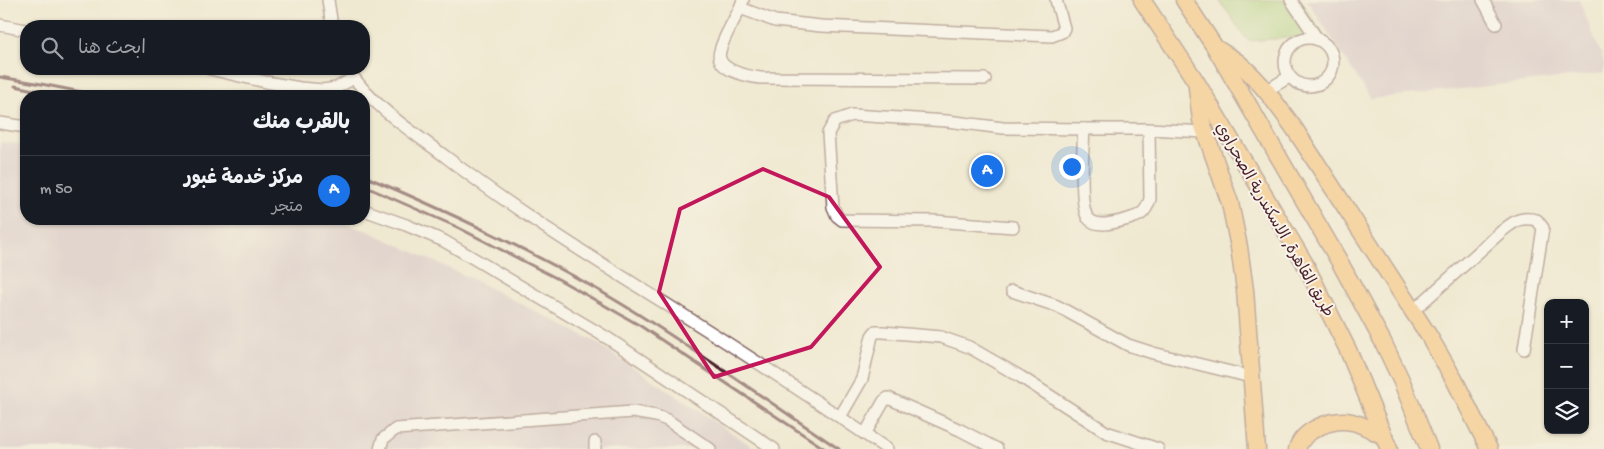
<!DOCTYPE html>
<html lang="ar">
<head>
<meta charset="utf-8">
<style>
	:root { --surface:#171b24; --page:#242831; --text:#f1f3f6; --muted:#9ea1a6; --line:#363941; --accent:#1a73e8 }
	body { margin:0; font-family:"Gochi Hand","Playpen Sans Arabic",sans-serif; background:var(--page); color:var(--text); direction:rtl }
	.controls { position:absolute; right:15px; bottom:15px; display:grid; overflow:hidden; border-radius:10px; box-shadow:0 1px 4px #0004 }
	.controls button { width:45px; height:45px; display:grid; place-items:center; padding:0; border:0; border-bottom:1px solid var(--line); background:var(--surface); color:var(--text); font:25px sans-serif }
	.you { position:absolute; left:1071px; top:166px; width:18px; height:18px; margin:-12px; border:4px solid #fff; border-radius:50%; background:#1a73e8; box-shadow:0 0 0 8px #1a73e833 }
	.badge { display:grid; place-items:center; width:32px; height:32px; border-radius:50%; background:var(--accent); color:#fff; font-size:16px; font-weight:700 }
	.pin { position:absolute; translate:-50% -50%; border:2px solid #fff; box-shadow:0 1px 5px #0006 }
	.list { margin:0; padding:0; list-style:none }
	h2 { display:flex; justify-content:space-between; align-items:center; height:65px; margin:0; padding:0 20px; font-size:21px }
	h2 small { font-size:16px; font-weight:400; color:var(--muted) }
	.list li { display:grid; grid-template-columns:32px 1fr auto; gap:15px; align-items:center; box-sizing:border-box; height:70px; padding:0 20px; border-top:1px solid var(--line) }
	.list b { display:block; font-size:19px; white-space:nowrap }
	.list p { margin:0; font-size:16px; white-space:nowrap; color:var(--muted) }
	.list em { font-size:16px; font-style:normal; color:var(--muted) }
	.icon { flex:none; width:28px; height:28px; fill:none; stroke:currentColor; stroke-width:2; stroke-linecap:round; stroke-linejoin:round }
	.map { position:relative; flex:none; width:1604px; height:449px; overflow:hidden; direction:ltr }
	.search { position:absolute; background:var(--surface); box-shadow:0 1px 4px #0004; left:20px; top:20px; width:350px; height:55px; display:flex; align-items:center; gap:12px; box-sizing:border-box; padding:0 18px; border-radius:20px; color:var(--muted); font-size:19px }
	.panel { position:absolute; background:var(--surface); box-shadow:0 1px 4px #0004; left:20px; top:90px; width:350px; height:135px; border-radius:20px; direction:rtl }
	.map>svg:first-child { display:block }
	.industrial { fill:#d1bdc9 }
	.green { fill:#a9d07b; stroke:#7a7853 }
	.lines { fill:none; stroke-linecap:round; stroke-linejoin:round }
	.minor-casing { stroke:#846665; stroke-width:14 }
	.highway-casing { stroke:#846665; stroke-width:19 }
	.minor { stroke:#fff; stroke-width:11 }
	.highway { stroke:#fcbd6f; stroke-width:16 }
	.rail { stroke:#4a1f2b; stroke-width:3 }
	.marked { fill:none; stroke:#c2185b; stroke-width:4; stroke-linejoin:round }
	.labels { text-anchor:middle; stroke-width:4; stroke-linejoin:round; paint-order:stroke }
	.street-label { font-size:16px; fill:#4a1f2b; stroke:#f7f3e8 }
</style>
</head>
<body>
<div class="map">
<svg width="1604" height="449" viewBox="0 0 1604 449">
	<rect width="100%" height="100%" fill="#f7f3e8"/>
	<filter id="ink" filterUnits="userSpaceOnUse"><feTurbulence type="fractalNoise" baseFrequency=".02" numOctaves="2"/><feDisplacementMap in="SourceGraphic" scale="10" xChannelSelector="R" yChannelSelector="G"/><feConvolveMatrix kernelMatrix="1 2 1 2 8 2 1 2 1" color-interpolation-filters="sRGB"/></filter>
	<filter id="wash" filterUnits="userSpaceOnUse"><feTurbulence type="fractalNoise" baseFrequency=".0096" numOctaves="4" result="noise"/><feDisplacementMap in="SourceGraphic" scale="20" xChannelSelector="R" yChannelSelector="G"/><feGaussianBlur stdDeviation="1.12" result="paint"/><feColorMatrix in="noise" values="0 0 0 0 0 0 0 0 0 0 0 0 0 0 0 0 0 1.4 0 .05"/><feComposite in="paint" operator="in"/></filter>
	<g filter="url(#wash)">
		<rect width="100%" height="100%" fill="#f0e9d2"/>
		<g class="industrial">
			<polygon points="1307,0 1579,0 1604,61 1604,73 1371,99"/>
			<polygon points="0,142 26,145 26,219 329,219 368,231 468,277 594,341 756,449 0,449"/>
		</g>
		<polygon class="green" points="1219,0 1300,0 1323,35 1248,41"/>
	</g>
	<g filter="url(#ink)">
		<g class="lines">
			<defs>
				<g id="minor">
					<polyline points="328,0 332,26"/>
					<polyline points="743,0 740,8 775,21 821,26 1052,36 1062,32 1064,28 1056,0"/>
					<polyline points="1291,0 1318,40"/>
					<polyline points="1483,0 1496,24"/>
					<path d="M 740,8 C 734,21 723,38 720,51 C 714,70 747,76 760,78 L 985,79"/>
					<polyline points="0,25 26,30"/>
					<circle cx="1309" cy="62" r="24"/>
					<polyline points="210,69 266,82 300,88 323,90 336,88 354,78"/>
					<path d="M 348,69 C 370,105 413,132 446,157 C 516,211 591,257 666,304 C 741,351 814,399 887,449"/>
					<polyline points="1266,91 1289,77"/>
					<polyline points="0,123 26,127"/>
					<path d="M 1149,129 L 1150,199 C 1145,215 1139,216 1125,220 C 1114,223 1096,228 1088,218 C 1079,207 1083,145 1084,129 L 1149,129 L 1205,132"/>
					<polyline points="364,210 406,225 444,241 478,261 609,339 774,449"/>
					<polyline points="1013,227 935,221 842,220 837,216 833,207 828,133 835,121 852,115 947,121 1003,128 1084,129"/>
					<polyline points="1012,291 1057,306 1128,345 1153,353 1251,377"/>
					<path d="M 1413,311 L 1502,231 C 1515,221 1520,216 1537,220 L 1543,228 L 1524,349"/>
					<polyline points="840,417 862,379 872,336 875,332 883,332 941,337 969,347 1021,377 1106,432 1158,449"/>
					<polyline points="865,434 884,401 888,398 960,430 997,449"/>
					<polyline points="595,442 595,449"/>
					<polyline points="380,449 383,439 396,429 633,412 656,416 667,420 710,449"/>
				</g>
				<g id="highway">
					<polyline points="1142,0 1197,83 1304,262 1348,350 1389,449"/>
					<polyline points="1184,0 1216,49 1338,259 1383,342 1402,382 1429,449"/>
					<path d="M 1219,50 C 1226,55 1235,59 1241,65 C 1262,83 1278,106 1294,128 L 1429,336 L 1455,381 L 1489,449"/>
					<polyline points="1197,88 1201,120 1230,203 1239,247 1245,290 1257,449"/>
					<path d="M 1297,449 C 1303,429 1333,418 1352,422 C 1363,424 1374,432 1384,436"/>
				</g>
			</defs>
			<use href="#minor" class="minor-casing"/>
			<use href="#highway" class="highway-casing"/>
			<use href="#minor" class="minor"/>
			<use href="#highway" class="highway"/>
			<g class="rail">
				<polyline points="0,77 36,83 102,96"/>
				<polyline points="15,86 62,96"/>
				<path d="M 364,176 C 454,214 542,255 625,306 C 698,351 768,401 839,449"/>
				<polyline points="364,186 457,227 560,280 639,325 825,449"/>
			</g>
		</g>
	</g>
	<path d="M0 0H1604V449H0ZM 763,169 L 829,197 L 880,267 L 811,347 L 714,377 L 659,292 L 680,209 Z" fill="#f0e9d2" fill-opacity=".55" fill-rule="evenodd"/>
	<path class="marked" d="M 763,169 L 829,197 L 880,267 L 811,347 L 714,377 L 659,292 L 680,209 Z"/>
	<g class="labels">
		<g class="street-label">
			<text transform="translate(1276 219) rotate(60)" y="6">طريق القاهرة, الاسكندرية الصحراوي</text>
		</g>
	</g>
</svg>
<div class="controls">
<button>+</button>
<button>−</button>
<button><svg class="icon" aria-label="layers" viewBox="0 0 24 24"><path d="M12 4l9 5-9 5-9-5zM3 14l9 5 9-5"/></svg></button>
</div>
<div class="you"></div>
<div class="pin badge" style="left:987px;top:171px">A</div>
<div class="search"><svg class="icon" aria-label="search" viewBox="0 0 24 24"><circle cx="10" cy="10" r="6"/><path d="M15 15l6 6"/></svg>ابحث هنا</div>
<section class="panel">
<h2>بالقرب منك<small></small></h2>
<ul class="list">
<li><span class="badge">A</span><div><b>مركز خدمة غبور</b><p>متجر</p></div><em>50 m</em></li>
</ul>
</section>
</div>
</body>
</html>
